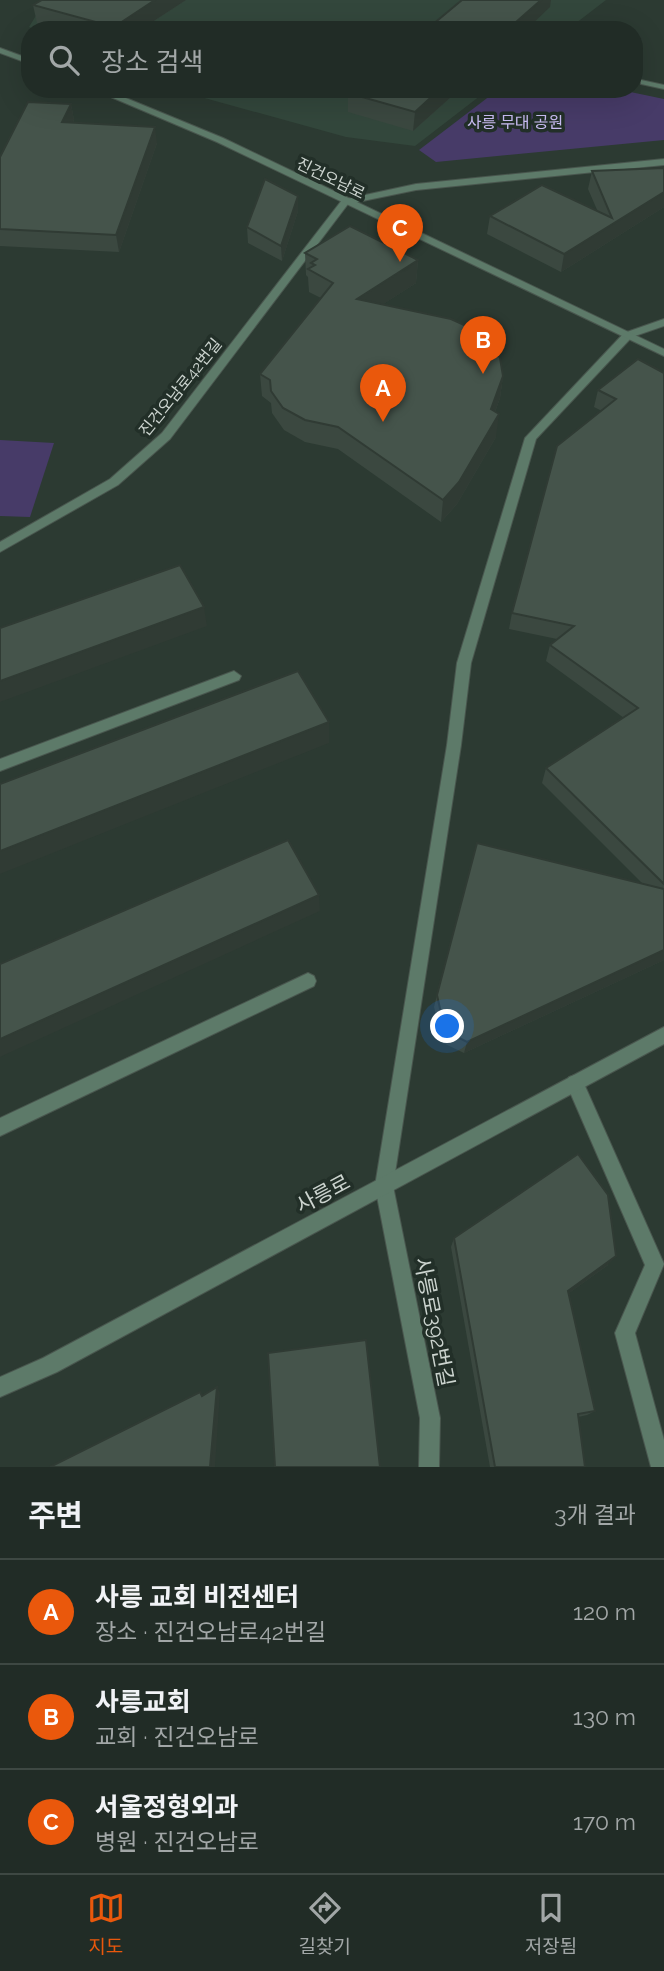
<!DOCTYPE html>
<html lang="ko">
<head>
<meta charset="utf-8">
<style>
	:root { --surface:#212c26; --page:#29342e; --text:#f1f3f6; --muted:#a2a7a7; --line:#3e4843; --accent:#ea580c }
	body { margin:0; font-family:Raleway,"Noto Sans KR",sans-serif; background:var(--page); color:var(--text) }
	.you { position:absolute; left:448px; top:1027px; width:24px; height:24px; margin:-18px; border:5px solid #fff; border-radius:50%; background:#1a73e8; box-shadow:0 0 0 10px #1a73e833 }
	.badge { display:grid; place-items:center; width:46px; height:46px; border-radius:50%; background:var(--accent); color:#fff; font-size:23px; font-weight:700 }
	.pin { position:absolute; translate:-50% -58px; filter:drop-shadow(0 2px 4px #0008) }
	.pin::after { content:''; position:absolute; top:37px; width:24px; height:21px; background:inherit; clip-path:polygon(0 0,100% 0,50% 100%) }
	.list { margin:0; padding:0; list-style:none }
	h2 { display:flex; justify-content:space-between; align-items:center; height:91px; margin:0; padding:0 28px; font-size:30px }
	h2 small { font-size:23px; font-weight:400; color:var(--muted) }
	.list li { display:grid; grid-template-columns:46px 1fr auto; gap:21px; align-items:center; box-sizing:border-box; height:105px; padding:0 28px; border-top:2px solid var(--line) }
	.list b { display:block; font-size:26px; white-space:nowrap }
	.list p { margin:0; font-size:23px; white-space:nowrap; color:var(--muted) }
	.list em { font-size:23px; font-style:normal; color:var(--muted) }
	.icon { flex:none; width:38px; height:38px; fill:none; stroke:currentColor; stroke-width:2; stroke-linecap:round; stroke-linejoin:round }
	.map { position:relative; flex:none; width:664px; height:1467px; overflow:hidden }
	.search { position:absolute; background:var(--surface); box-shadow:0 7px 28px #0002; left:21px; right:21px; top:21px; height:77px; display:flex; align-items:center; gap:18px; box-sizing:border-box; padding:0 24px; border-radius:28px; color:var(--muted); font-size:26px }
	.sheet { height:406px; background:var(--surface) }
	nav { display:flex; justify-content:space-around; align-items:center; box-sizing:border-box; height:98px; border-top:2px solid var(--line); background:var(--surface); font-size:19px; color:var(--muted) }
	nav a { display:grid; justify-items:center; gap:4px }
	nav .on { color:var(--accent) }
	.map>svg:first-child { display:block }
	.built { fill:#33473c }
	.green { fill:#473b68 }
	.lines { fill:none; stroke-linecap:round; stroke-linejoin:round }
	.service-casing { stroke:#49564e; stroke-width:2 }
	.minor-casing { stroke:#49564e; stroke-width:2 }
	.tertiary-casing { stroke:#49564e; stroke-width:2 }
	.service { fill:#5d7a69; fill-rule:evenodd }
	.minor { fill:#5d7a69; fill-rule:evenodd }
	.tertiary { fill:#5d7a69; fill-rule:evenodd }
	.wall { fill:#3b4840 }
	.shaded-wall { fill:#303b34 }
	.building { fill:#45544b; stroke:#303b34; stroke-width:2 }
	.labels { text-anchor:middle; stroke-width:7; stroke-linejoin:round; paint-order:stroke }
	.far-park-label { font-size:16px; fill:#c9bdf3; stroke:#222f28 }
	.far-street-label { font-size:16px; fill:#ccd4cf; stroke:#222f28 }
	.near-street-label { font-size:21px; fill:#ccd4cf; stroke:#222f28 }
</style>
</head>
<body>
<div class="map">
<svg width="664" height="1467" viewBox="0 0 664 1467">
	<rect width="100%" height="100%" fill="#2c3a32"/>
	<g class="built">
		<polygon points="58,0 606,0 567,30 36,30 29,27 40,9"/>
		<polygon points="172,89 489,89 415,146 346,137"/>
	</g>
	<g class="green">
		<polygon points="499,89 616,89 664,99 664,140 436,162 419,150"/>
		<polygon points="0,440 54,443 30,517 0,516"/>
	</g>
	<g class="lines">
		<defs>
			<polygon id="service" points="641,80 664,85 664,89 641,84"/>
			<g id="minor">
				<polygon points="664,159 664,165 416,190 348,204 170,439 118,485 0,552 0,542 110,479 162,433 342,200 416,184"/>
				<polygon points="664,319 664,326 632,337 536,439 471,663 461,745 393,1186 440,1418 439,1467 419,1467 420,1418 375,1186 447,745 457,663 525,438 624,333"/>
				<polygon points="234,671 241,676 239,680 0,771 0,759"/>
				<polygon points="308,973 314,976 316,981 314,986 0,1136 0,1118"/>
				<polygon points="575,1075 581,1077 664,1264 635,1333 664,1440 664,1467 651,1467 615,1333 645,1265 566,1083 569,1077"/>
			</g>
			<g id="tertiary">
				<polygon points="0,48 30,59 30,64 0,53"/>
				<polygon points="92,89 104,89 223,138 664,349 664,356 217,142"/>
				<polygon points="664,1027 664,1044 57,1372 0,1397 0,1377 43,1358"/>
			</g>
		</defs>
		<use href="#service" class="service-casing"/>
		<use href="#minor" class="minor-casing"/>
		<use href="#tertiary" class="tertiary-casing"/>
		<use href="#service" class="service"/>
		<use href="#minor" class="minor"/>
		<use href="#tertiary" class="tertiary"/>
	</g>
	<g class="wall">
		<polygon points="186,0 140,30 59,30 37,23 33,5"/>
		<polygon points="353,89 460,89 413,131 348,112 348,93"/>
		<polygon points="71,104 74,120 73,123 157,143 119,252 0,246 0,157"/>
		<polygon points="664,168 664,207 561,272 487,234 490,216 598,212 588,189 592,171"/>
		<polygon points="298,196 298,211 282,261 248,243 247,227"/>
		<polygon points="305,253 418,260 416,283 383,304 503,376 500,398 495,412 496,437 457,504 441,522 338,449 305,442 284,430 272,413 271,403 262,396 260,374 321,298 309,292 308,277 306,275"/>
		<polygon points="664,373 664,960 464,1053 443,1043 434,1007 437,995 643,884 542,783 546,768 624,718 546,661 550,645 557,639 509,629 512,613 602,411 594,407 598,390"/>
		<polygon points="454,1238 608,1265 569,1293 595,1411 587,1415 578,1417 585,1467 490,1467 451,1247"/>
	</g>
	<g class="shaded-wall">
		<polygon points="155,0 186,0 140,30 114,30 114,27"/>
		<polygon points="541,0 551,0 550,7 526,30 507,30"/>
		<polygon points="440,89 460,89 413,131 415,112"/>
		<polygon points="71,104 74,120 65,139 62,122"/>
		<polygon points="155,127 157,143 119,252 116,235"/>
		<polygon points="664,192 664,207 561,272 564,254"/>
		<polygon points="298,196 298,211 282,261 281,246"/>
		<polygon points="418,260 416,283 357,321 357,299"/>
		<polygon points="503,376 500,398 488,431 491,409"/>
		<polygon points="499,414 496,437 457,504 441,522 443,500"/>
		<polygon points="204,607 207,626 0,702 0,681"/>
		<polygon points="329,722 329,743 0,874 0,851"/>
		<polygon points="319,895 320,911 0,1057 0,1039"/>
		<polygon points="664,950 664,960 464,1053 467,1042"/>
		<polygon points="616,1256 608,1265 561,1299 568,1291"/>
		<polygon points="217,1387 220,1393 215,1467 210,1467"/>
	</g>
	<g class="building">
		<polygon points="42,0 155,0 114,27 33,5"/>
		<polygon points="462,0 541,0 507,30 426,30"/>
		<polygon points="353,89 440,89 415,112 348,93"/>
		<polygon points="28,102 71,104 62,122 155,127 116,235 0,229 0,157"/>
		<polygon points="664,168 664,192 564,254 490,216 542,185 612,218 592,171"/>
		<polygon points="265,179 298,196 281,246 247,227"/>
		<polygon points="350,226 418,260 357,299 451,319 473,329 490,342 500,358 503,376 491,409 499,414 459,482 443,500 338,427 305,420 283,408 271,391 270,380 260,374 333,283 308,269 315,265 311,263 317,259 305,253"/>
		<polygon points="638,359 664,373 664,884 546,768 638,708 550,645 574,626 512,613 557,446 616,399 598,390"/>
		<polygon points="180,565 204,607 0,681 0,628"/>
		<polygon points="298,671 329,722 0,851 0,784"/>
		<polygon points="288,840 319,895 0,1039 0,964"/>
		<polygon points="477,843 664,889 664,950 467,1042 445,1031 437,995"/>
		<polygon points="578,1154 608,1195 616,1256 568,1291 595,1411 578,1414 585,1467 495,1467 454,1238"/>
		<polygon points="366,1340 380,1467 275,1467 268,1353"/>
		<polygon points="217,1387 210,1467 50,1467 200,1392 202,1396"/>
	</g>
	<g class="labels">
		<g class="far-park-label">
			<text x="515" y="128">사릉 무대 공원</text>
		</g>
		<g class="far-street-label">
			<text transform="translate(331 178) rotate(26)" y="6">진건오남로</text>
			<text transform="translate(180 387) rotate(-51)" y="6">진건오남로42번길</text>
		</g>
		<g class="near-street-label">
			<text transform="translate(323 1194) rotate(-28)" y="7">사릉로</text>
			<text transform="translate(434 1322) rotate(79)" y="7">사릉로392번길</text>
		</g>
	</g>
</svg>
<div class="you"></div>
<div class="pin badge" style="left:383px;top:422px">A</div>
<div class="pin badge" style="left:483px;top:374px">B</div>
<div class="pin badge" style="left:400px;top:262px">C</div>
<div class="search"><svg class="icon" aria-label="search" viewBox="0 0 24 24"><circle cx="10" cy="10" r="6"/><path d="M15 15l6 6"/></svg>장소 검색</div>
</div>
<section class="sheet">
<h2>주변<small>3개 결과</small></h2>
<ul class="list">
<li><span class="badge">A</span><div><b>사릉 교회 비전센터</b><p>장소 · 진건오남로42번길</p></div><em>120 m</em></li>
<li><span class="badge">B</span><div><b>사릉교회</b><p>교회 · 진건오남로</p></div><em>130 m</em></li>
<li><span class="badge">C</span><div><b>서울정형외과</b><p>병원 · 진건오남로</p></div><em>170 m</em></li>
</ul>
</section>
<nav>
<a class="on"><svg class="icon" aria-label="map" viewBox="0 0 24 24"><path d="M3 6l6-2 6 2 6-2v14l-6 2-6-2-6 2zM9 4v14M15 6v14"/></svg>지도</a>
<a><svg class="icon" aria-label="directions" viewBox="0 0 24 24"><path d="M12 3l9 9-9 9-9-9zM9 14v-3h6M13 9l2 2-2 2"/></svg>길찾기</a>
<a><svg class="icon" aria-label="saved" viewBox="0 0 24 24"><path d="M7 4h10v16l-5-4-5 4z"/></svg>저장됨</a>
</nav>
</body>
</html>
